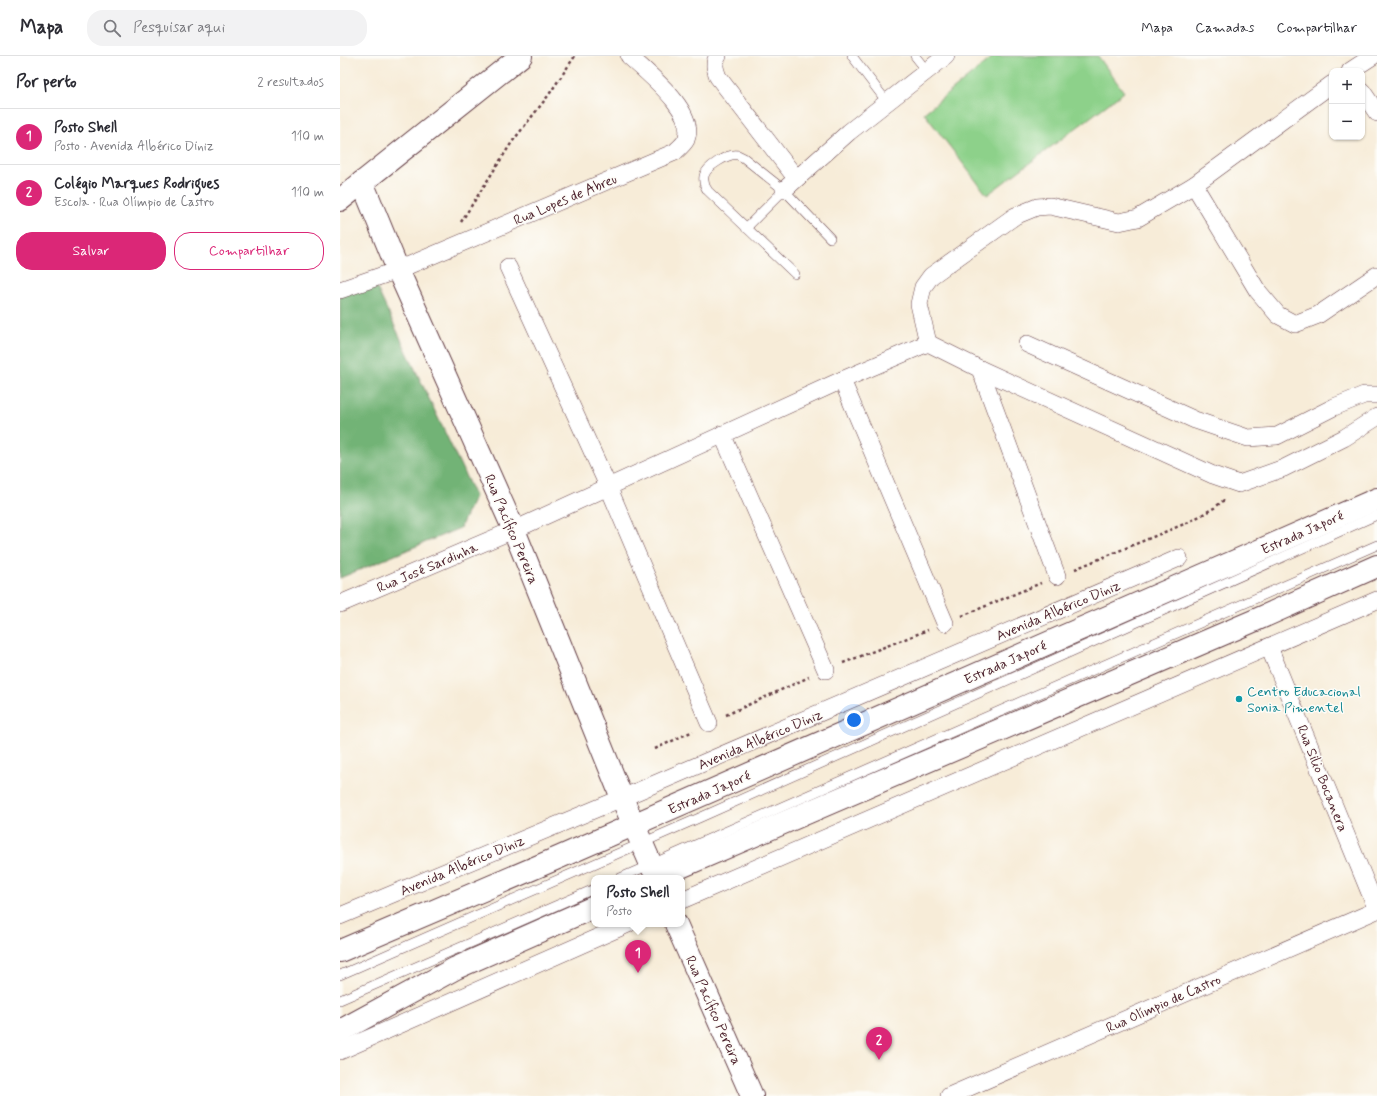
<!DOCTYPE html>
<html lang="pt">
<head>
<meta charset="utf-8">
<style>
	:root { --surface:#fff; --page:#f2f2f3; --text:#2b2b33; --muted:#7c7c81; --line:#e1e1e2; --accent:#db2777 }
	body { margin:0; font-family:Mynerve,sans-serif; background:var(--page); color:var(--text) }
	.controls { position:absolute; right:12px; top:12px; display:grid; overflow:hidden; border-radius:8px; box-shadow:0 1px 3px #0004 }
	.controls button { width:36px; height:36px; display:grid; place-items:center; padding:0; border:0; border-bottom:1px solid var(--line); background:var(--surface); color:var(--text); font:20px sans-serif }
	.you { position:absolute; left:514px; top:664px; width:14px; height:14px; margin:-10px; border:3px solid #fff; border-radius:50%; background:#1a73e8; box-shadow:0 0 0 6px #1a73e833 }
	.badge { display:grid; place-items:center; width:26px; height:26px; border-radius:50%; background:var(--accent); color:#fff; font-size:13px; font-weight:700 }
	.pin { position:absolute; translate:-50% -33px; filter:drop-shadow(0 1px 2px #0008) }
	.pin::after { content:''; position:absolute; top:21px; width:14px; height:12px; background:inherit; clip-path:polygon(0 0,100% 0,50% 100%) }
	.popup { position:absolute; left:251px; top:819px; width:94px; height:52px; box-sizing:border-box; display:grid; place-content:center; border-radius:8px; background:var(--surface); filter:drop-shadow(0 1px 3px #0005); font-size:13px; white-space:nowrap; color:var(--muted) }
	.popup b { font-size:15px; color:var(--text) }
	.popup::after { content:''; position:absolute; left:50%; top:100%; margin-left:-8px; border:8px solid transparent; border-top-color:var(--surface) }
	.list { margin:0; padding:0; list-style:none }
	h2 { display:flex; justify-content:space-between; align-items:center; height:52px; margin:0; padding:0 16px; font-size:17px }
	h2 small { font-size:13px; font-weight:400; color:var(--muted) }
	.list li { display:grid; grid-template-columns:26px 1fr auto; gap:12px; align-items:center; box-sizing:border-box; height:56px; padding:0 16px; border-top:1px solid var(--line) }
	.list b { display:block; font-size:15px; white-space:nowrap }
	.list p { margin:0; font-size:13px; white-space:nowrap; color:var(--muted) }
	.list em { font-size:13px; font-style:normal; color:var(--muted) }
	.actions { display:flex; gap:8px; padding:12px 16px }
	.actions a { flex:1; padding:9px 0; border:1px solid var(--accent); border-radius:16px; text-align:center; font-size:14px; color:var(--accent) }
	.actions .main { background:var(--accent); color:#fff }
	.icon { flex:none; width:22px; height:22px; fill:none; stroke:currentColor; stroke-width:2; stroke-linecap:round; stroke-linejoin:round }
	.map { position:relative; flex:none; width:1037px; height:1040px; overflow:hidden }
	header { display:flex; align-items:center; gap:24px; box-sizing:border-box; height:56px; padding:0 20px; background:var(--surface); border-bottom:1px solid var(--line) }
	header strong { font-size:19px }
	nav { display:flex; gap:22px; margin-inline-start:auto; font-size:14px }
	.search { width:280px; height:36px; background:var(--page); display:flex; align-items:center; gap:10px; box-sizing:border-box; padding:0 14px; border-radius:16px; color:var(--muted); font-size:15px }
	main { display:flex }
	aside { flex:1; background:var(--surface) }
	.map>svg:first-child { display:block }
	.green { fill:#8dd18a; stroke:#6c785a }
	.forest { fill:#72b376; stroke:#5e6950 }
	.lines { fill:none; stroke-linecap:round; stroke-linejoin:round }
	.service-casing { stroke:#643e45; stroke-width:10 }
	.minor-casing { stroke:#643e45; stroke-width:18 }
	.secondary-casing { stroke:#643e45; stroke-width:24 }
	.primary-casing { stroke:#643e45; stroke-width:24 }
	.path { stroke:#643e45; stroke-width:2.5; stroke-dasharray:3 3; stroke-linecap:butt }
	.service { stroke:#fff; stroke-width:9 }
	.minor { stroke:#fff; stroke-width:17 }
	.secondary { stroke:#fff; stroke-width:22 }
	.primary { stroke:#fff; stroke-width:22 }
	.culture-dot { fill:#0f9aa8; stroke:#fdfcf7; stroke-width:1.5 }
	.labels { text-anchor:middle; stroke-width:3; stroke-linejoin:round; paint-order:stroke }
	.street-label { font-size:14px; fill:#4a1f2b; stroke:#fdfcf7 }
	.culture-label { font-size:14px; fill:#0d838f; stroke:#fdfcf7; text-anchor:start }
</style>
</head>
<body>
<header>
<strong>Mapa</strong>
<div class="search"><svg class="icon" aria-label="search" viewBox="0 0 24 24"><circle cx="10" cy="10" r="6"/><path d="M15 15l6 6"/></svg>Pesquisar aqui</div>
<nav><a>Mapa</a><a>Camadas</a><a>Compartilhar</a></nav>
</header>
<main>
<aside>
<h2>Por perto<small>2 resultados</small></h2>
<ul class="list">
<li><span class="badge">1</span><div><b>Posto Shell</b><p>Posto · Avenida Albérico Diniz</p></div><em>110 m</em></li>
<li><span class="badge">2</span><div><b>Colégio Marques Rodrigues</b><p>Escola · Rua Olímpio de Castro</p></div><em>110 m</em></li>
</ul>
<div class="actions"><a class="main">Salvar</a><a>Compartilhar</a></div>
</aside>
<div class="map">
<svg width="1037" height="1040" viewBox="0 0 1037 1040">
	<rect width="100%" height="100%" fill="#fdfcf7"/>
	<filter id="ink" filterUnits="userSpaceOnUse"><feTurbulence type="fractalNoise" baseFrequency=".025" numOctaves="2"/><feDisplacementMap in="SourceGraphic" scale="8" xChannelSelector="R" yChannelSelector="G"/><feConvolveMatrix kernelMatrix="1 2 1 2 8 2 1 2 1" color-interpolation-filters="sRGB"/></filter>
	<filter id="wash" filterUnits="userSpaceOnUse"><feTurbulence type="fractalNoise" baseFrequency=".012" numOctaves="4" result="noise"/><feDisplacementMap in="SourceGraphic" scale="16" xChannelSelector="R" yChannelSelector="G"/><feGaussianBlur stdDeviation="0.9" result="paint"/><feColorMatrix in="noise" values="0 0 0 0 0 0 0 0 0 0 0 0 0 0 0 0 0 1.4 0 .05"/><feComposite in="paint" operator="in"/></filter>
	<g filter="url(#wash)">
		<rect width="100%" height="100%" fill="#f7ecd8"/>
		<polygon class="green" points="654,0 758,0 784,36 647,139 584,57"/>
		<polygon class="forest" points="33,224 135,440 120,472 0,522 0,238"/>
	</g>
	<g filter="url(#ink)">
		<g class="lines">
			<defs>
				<g id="service">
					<polyline points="512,0 547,46"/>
					<polyline points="575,0 587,15"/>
					<polyline points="406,172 444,134"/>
					<path d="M 455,218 L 368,135 C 365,131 363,126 364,120 C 366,111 388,97 398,99 C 400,100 402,101 404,102 L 444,134 L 490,182"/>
					<polyline points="280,822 1037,489"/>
					<polyline points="0,919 359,762 1037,459"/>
					<polyline points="0,944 254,833"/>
				</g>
				<g id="minor">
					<path d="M 378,0 C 373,7 375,13 378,21 L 456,122"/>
					<polyline points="1010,15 1033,0"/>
					<polyline points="1022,35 1037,57"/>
					<polyline points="854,129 917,234 938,259 955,268 978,259 1037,219"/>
					<polyline points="444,134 509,76 606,0"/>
					<polyline points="168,211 268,430 369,667"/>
					<path d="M 0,234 L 58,214 L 335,96 C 338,93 344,88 346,84 C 358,56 307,17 289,0"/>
					<polyline points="588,287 579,248 583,231 591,220 675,160 697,151 710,150 779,166 798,162 854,129 992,28"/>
					<polyline points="687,288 855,364 908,382 937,380 994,351 1024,339 1037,339"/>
					<polyline points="640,313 717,520"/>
					<polyline points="502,324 605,567"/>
					<polyline points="382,378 486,614"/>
					<polyline points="0,548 185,469 502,324 588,287 640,313 873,419 899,428 944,412 1004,382 1037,361"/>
					<polyline points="929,591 1037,854"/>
					<polyline points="342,844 1037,544"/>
					<polyline points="0,860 282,742 839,502"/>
					<polyline points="0,995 288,868"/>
					<polyline points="609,1040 1037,854"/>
				</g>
				<g id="secondary">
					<polyline points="22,126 58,214 174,474 282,742 317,822"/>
					<polyline points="0,144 181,0"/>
					<polyline points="336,868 412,1040"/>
				</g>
				<g id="primary">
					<polyline points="315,822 918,563 1037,510"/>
					<polyline points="0,895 220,801 1037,443"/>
					<polyline points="0,975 116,912 254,851"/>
				</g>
			</defs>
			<use href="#service" class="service-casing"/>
			<use href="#minor" class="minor-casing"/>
			<use href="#secondary" class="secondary-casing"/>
			<use href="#primary" class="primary-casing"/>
			<g class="path">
				<polyline points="121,166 172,86 208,40 235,0"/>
				<polyline points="735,513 849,466 874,452 884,444"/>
				<polyline points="622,560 701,527"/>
				<polyline points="503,607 588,574"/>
				<polyline points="386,659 469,621"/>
				<polyline points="315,693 353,675"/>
			</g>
			<use href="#service" class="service"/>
			<use href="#minor" class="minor"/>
			<use href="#secondary" class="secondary"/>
			<use href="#primary" class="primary"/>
		</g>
	</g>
	<circle class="culture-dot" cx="899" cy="643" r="4"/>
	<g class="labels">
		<g class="street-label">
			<text transform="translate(225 143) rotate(-23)" y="5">Rua Lopes de Abreu</text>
			<text transform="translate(172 473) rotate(67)" y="5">Rua Pacífico Pereira</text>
			<text transform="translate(962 476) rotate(-24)" y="5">Estrada Japoré</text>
			<text transform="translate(87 511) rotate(-23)" y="5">Rua José Sardinha</text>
			<text transform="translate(718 554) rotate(-23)" y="5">Avenida Albérico Diniz</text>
			<text transform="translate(665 606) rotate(-24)" y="5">Estrada Japoré</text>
			<text transform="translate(420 683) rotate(-23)" y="5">Avenida Albérico Diniz</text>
			<text transform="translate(983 722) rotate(68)" y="5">Rua Silio Bocanera</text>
			<text transform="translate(369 736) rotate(-24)" y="5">Estrada Japoré</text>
			<text transform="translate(122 809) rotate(-23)" y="5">Avenida Albérico Diniz</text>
			<text transform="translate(823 947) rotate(-24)" y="5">Rua Olímpio de Castro</text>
			<text transform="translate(374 954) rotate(66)" y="5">Rua Pacífico Pereira</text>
		</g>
		<g class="culture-label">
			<text x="907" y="640">Centro Educacional<tspan x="907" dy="16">Sonia Pimentel</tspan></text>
		</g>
	</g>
</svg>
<div class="controls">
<button>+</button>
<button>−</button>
</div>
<div class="you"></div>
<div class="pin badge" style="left:298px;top:917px">1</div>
<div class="popup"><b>Posto Shell</b>Posto</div>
<div class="pin badge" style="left:539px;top:1004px">2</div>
</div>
</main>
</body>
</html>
